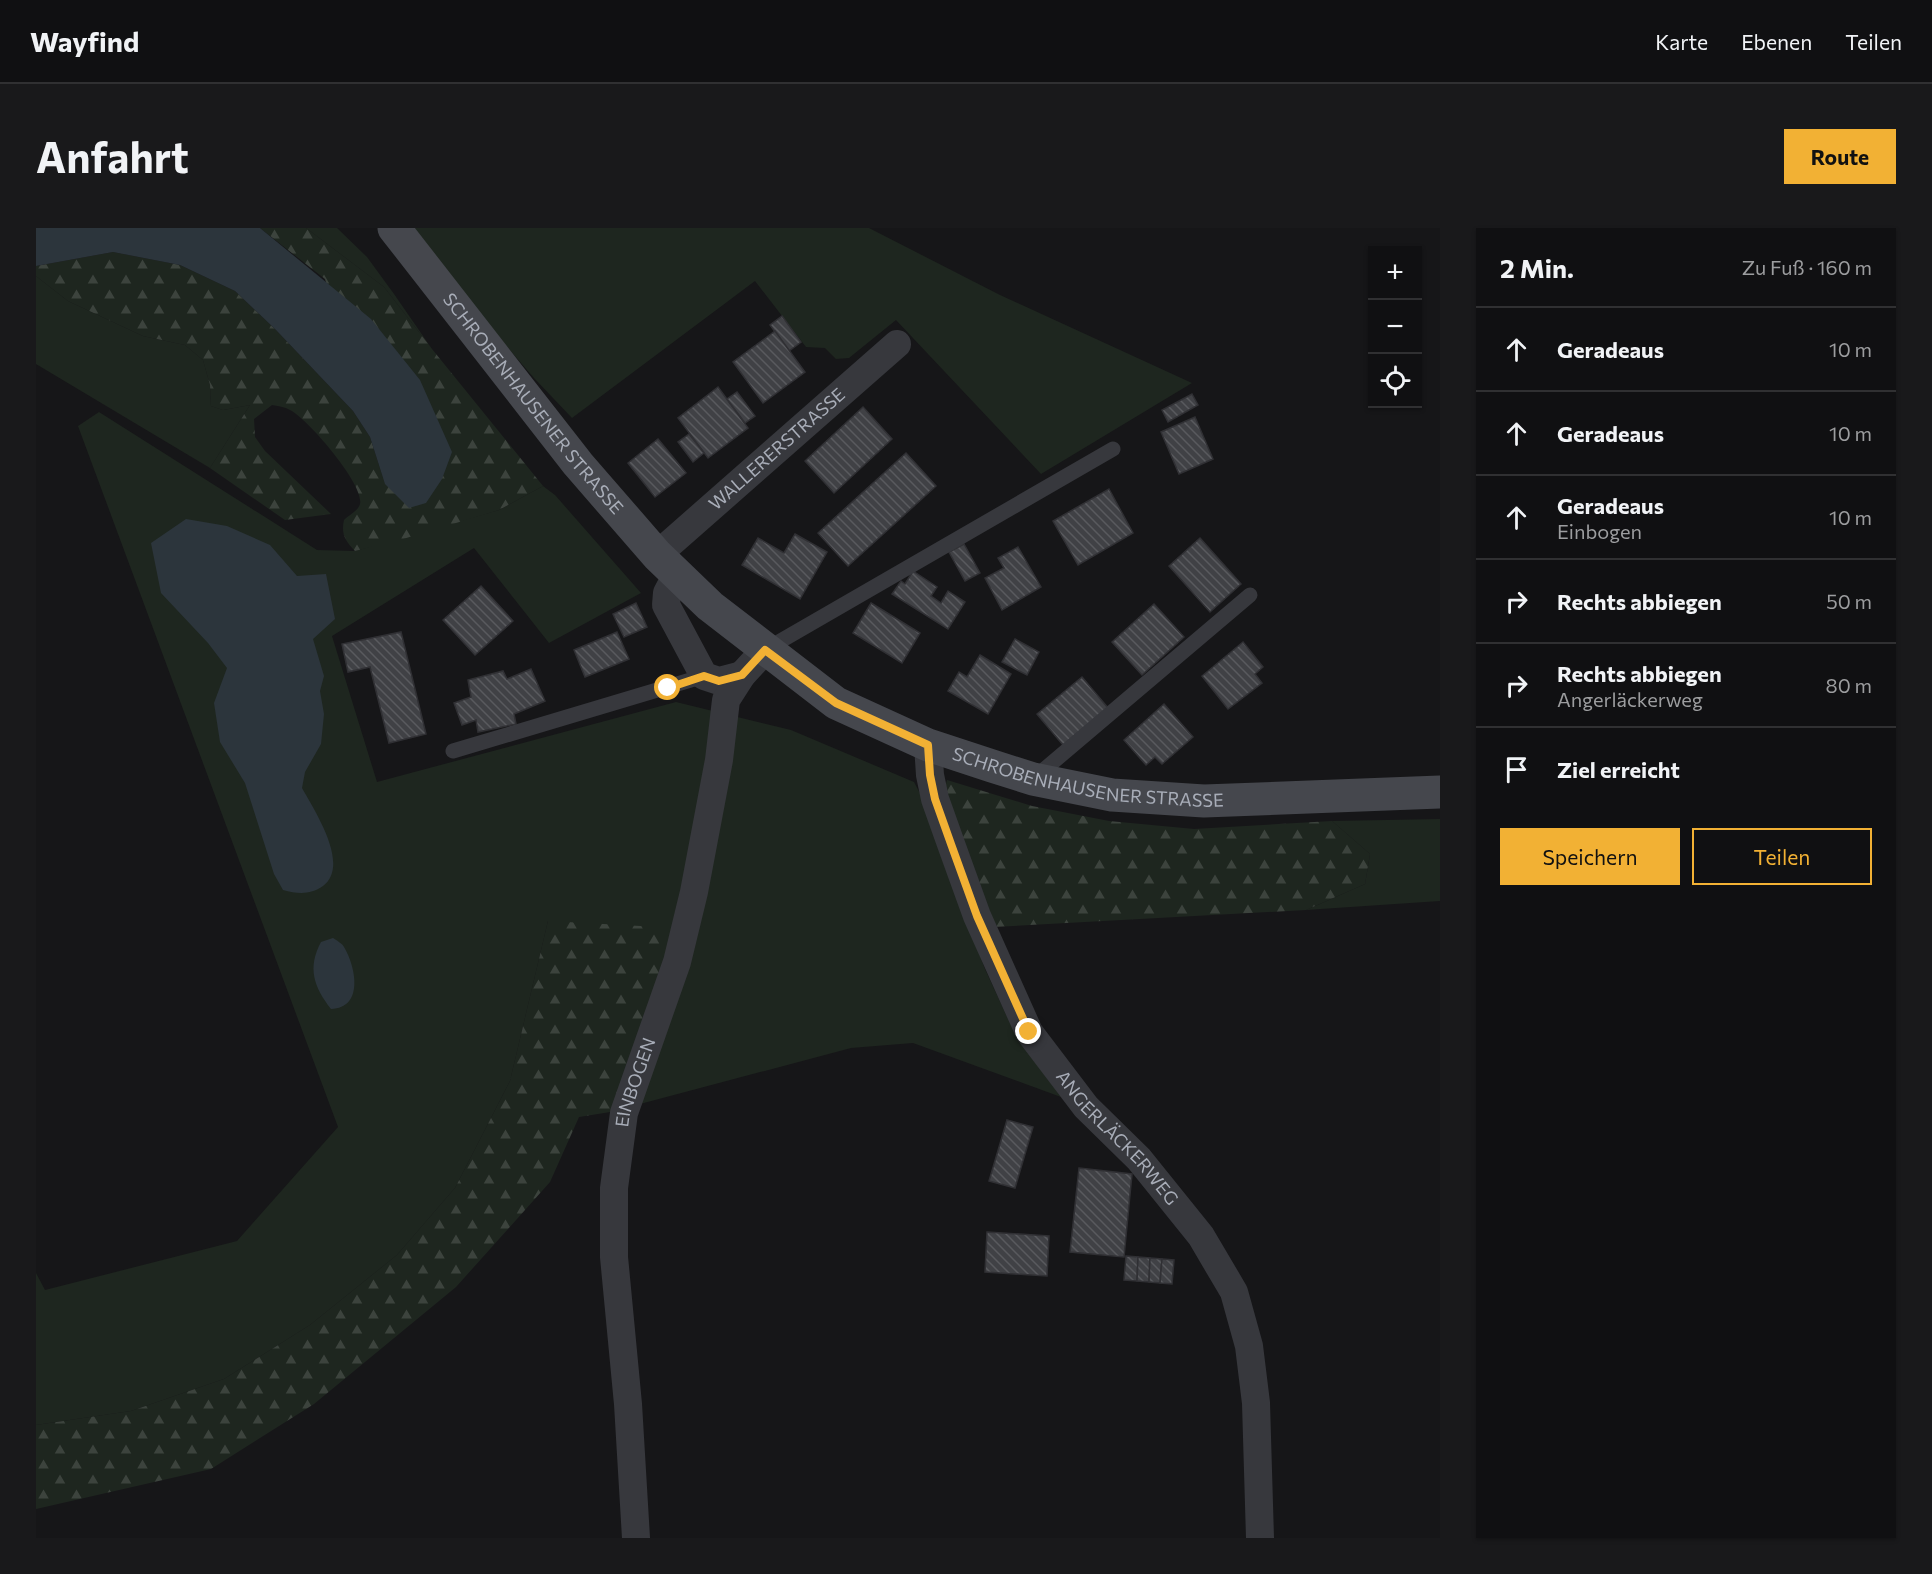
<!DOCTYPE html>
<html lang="de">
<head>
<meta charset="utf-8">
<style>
	:root { --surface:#101012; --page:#19191b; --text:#f1f3f6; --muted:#9c9d9f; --line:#303032; --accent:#f2b134 }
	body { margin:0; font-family:Commissioner,sans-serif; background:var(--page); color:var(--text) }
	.controls { position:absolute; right:18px; top:18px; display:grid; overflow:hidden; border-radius:0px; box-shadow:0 2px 4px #0004 }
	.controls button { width:54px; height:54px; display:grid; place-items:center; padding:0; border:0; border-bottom:2px solid var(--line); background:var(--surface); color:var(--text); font:30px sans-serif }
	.stop { position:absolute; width:18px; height:18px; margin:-14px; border:4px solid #f2b134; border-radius:50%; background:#fff }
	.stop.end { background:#f2b134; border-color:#fff; box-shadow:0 2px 6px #0008 }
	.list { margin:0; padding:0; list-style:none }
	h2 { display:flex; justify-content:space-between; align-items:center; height:78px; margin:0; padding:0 24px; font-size:26px }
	h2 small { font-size:20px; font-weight:400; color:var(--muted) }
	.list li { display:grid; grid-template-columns:39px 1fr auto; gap:18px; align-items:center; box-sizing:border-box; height:84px; padding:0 24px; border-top:2px solid var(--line) }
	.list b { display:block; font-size:22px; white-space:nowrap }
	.list p { margin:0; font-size:20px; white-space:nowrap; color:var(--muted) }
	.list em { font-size:20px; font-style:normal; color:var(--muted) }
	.actions { display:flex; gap:12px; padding:18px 24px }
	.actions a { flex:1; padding:14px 0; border:2px solid var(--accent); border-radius:0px; text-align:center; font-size:21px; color:var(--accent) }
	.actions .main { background:var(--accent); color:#111 }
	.icon { flex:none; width:33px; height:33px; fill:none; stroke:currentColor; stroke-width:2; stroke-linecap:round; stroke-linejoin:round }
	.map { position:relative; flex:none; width:1404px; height:1310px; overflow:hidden; border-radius:0px }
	header { display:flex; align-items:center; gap:36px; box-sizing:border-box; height:84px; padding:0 30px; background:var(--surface); border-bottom:2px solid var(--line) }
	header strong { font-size:28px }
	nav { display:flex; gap:33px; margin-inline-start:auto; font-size:21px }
	.intro { display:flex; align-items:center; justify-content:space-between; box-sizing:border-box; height:144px; padding:0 36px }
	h1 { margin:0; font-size:42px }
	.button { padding:15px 27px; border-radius:0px; background:var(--accent); color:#111; font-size:21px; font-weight:700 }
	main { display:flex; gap:36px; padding:0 36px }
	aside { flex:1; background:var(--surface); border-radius:0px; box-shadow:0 2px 4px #0004 }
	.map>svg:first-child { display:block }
	.green { fill:#1e261f }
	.forest { fill:url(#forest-firs) }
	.water { fill:#2c353c }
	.building { fill:url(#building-back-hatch); stroke:#303034; stroke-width:1.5 }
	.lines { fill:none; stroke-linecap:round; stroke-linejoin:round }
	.lane { stroke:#37383d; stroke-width:15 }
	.street { stroke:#37383d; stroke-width:28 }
	.secondary { stroke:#45474d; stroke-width:33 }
	.route { stroke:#f2b134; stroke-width:8 }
	.labels { text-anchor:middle; stroke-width:5; stroke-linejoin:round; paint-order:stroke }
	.street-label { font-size:18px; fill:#a8adb8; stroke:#111113 }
</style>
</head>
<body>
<header>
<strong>Wayfind</strong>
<nav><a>Karte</a><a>Ebenen</a><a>Teilen</a></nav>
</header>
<div class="intro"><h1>Anfahrt</h1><a class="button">Route</a></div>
<main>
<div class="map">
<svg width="1404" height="1310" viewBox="0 0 1404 1310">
	<defs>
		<pattern id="forest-firs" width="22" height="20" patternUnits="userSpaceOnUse" patternTransform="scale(1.5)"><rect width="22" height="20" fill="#1e261f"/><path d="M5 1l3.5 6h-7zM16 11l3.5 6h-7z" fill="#3c433d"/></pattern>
		<pattern id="building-back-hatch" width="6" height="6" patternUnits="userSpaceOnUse" patternTransform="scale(1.5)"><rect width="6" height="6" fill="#404145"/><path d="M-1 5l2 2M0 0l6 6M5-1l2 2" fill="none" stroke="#595a5e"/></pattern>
	</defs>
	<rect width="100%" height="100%" fill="#161618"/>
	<g class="green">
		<polygon points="270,0 301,0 331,29 358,66 396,121 348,59"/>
		<polygon points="377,0 833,0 964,67 1156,155 1005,246 860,92 813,130 800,131 789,120 770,119 719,53 536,190 498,150 439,82"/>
		<polygon points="0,48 32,73 107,108 149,117 167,132 174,157 175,178 187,182 214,177 174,240 0,136"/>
		<polygon points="63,184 281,322 319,323 463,282 507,258 519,267 605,365 513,415 438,320 296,408 341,554 640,474 755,502 878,554 887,571 902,620 949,741 980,808 1025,869 877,815 815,820 574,884 512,693 474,853 419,960 361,1027 274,1097 188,1151 95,1183 0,1197 0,1045 9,1062 201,1013 302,899 42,198"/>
		<polygon points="1404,591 1404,673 1270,682 1329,656 1334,626 1296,593"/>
	</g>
	<g class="forest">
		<path d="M 224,0 L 270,0 L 348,59 L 396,121 L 507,258 L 463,282 L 367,311 L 319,323 C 309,312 305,306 308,292 C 313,287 322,283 324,276 C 329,257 271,190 254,182 C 249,179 242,178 236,177 L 218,191 L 219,209 L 229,223 L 295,286 L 249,292 L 174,240 L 214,177 L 187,182 L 175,178 L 174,157 L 167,132 L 149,117 L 107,108 L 32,73 L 0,48 L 0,38 L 77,24 L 144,37 L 199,63 L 240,102 L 317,183 L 334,209 L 349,256 L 289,51 Z"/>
		<polygon points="911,552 996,578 1073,593 1158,601 1296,593 1334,626 1329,656 1270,682 957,699 907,568"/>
		<polygon points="512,693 623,699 636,717 574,884 543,889 514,954 420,1059 278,1176 175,1241 0,1281 0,1197 95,1183 188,1151 274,1097 361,1027 419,960 474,853"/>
	</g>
	<g class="water">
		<polygon points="0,0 224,0 335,91 384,152 416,224 406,251 390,275 373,280 349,256 334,209 317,183 240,102 199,63 144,37 77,24 0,38"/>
		<path d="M 150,291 L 191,298 L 234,317 L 261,348 L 290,346 L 299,391 L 277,411 L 288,448 L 284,463 L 288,486 L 285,516 L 269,544 L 266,560 C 278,582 315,637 287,658 C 274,667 262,666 247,662 L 238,646 L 209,555 L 184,514 L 178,475 L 191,440 L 172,415 L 125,365 L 115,315 Z"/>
		<path d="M 297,710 C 301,713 306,715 308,719 C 320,739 328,780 295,781 C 278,759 271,740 285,714 Z"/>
	</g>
	<g class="building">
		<polygon points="746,88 765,114 753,123 734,97"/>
		<polygon points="739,103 769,144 727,175 697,134"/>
		<polygon points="682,159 712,200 672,230 642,190"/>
		<polygon points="701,164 719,188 709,195 691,171"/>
		<polygon points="1156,166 1162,177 1132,194 1126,182"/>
		<polygon points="827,179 856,211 798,265 769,233"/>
		<polygon points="1159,189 1177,231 1143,246 1125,204"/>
		<polygon points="653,206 668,225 657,234 642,214"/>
		<polygon points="622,211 650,245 619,269 592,235"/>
		<polygon points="870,225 900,258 812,338 782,305"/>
		<polygon points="1073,261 1097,305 1042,337 1017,293"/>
		<polygon points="759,306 791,324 764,371 706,337 722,310 748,325"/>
		<polygon points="1164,310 1205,356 1174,384 1133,338"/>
		<polygon points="928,316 944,345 929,353 913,324"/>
		<polygon points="982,319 1005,359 966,382 949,350 968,340 962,330"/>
		<polygon points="877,343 901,359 895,368 905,375 912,363 929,374 912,401 856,366 865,353 869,356"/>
		<polygon points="445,358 477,393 439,427 407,392"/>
		<polygon points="600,375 611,399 588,409 577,386"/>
		<polygon points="835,375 884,405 866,435 817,405"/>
		<polygon points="1118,376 1148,409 1106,447 1076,414"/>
		<polygon points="365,404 390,506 353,515 334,439 312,444 306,416"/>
		<polygon points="581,404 593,431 549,449 538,422"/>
		<polygon points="979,411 1003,424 991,447 966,434"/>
		<polygon points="1207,414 1227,439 1219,446 1226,455 1192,481 1166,448"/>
		<polygon points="944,427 975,446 952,486 912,463 923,444 931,449"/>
		<polygon points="495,441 509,473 478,486 480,496 442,504 440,492 426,497 418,475 435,469 432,452 467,443 471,451"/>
		<polygon points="1046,449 1072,480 1027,517 1001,486"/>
		<polygon points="1128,476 1157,509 1126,536 1119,529 1110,537 1088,512"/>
		<polygon points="971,892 997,899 979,960 953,953"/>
		<polygon points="1043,940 1096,946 1088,1029 1034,1024"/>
		<polygon points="951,1004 1013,1008 1011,1048 949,1044"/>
		<polygon points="1090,1028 1102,1029 1101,1053 1088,1052"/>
		<polygon points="1102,1029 1114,1030 1113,1054 1101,1053"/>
		<polygon points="1114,1030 1126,1031 1124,1055 1113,1054"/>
		<polygon points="1126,1031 1138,1032 1136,1056 1124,1055"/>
	</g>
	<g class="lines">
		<g class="lane">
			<polyline points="729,422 1077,221"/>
			<polyline points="417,523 668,448"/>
			<polyline points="997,551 1214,367"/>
		</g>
		<g class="street">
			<path id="s1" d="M 621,327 L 861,116"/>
			<polyline points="641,346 631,365 630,377 668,448 683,453 706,447"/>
			<path id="s2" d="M 892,517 L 894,547 L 899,571 L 915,616 L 941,688 L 993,804 L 1050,879 L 1103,931 L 1165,1008 L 1198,1064 L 1213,1118 L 1220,1175 L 1224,1310"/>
			<path id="s3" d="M 600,1310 L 592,1176 L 578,1029 L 578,960 L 588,885 L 641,734 L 658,664 L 683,532 L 690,472 L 706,447 L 729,422"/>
		</g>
		<path class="secondary" id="s4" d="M 358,0 L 542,236 L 621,327 L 674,378 L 800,475 L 892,517 L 956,538 L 997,551 L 1076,567 L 1168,573 L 1404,564"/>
	</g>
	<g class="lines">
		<polyline class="route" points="632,460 668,448 683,453 706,447 729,422 800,475 892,517 894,547 899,571 915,616 941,688 993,804"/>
	</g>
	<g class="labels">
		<g class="street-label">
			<text dy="6" stroke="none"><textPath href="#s4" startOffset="224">SCHROBENHAUSENER STRASSE</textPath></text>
			<text dy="6" stroke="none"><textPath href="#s1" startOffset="160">WALLERERSTRASSE</textPath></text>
			<text dy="6" stroke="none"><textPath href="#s4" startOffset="918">SCHROBENHAUSENER STRASSE</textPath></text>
			<text dy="6" stroke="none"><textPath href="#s3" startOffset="459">EINBOGEN</textPath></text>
			<text dy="6" stroke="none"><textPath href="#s2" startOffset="444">ANGERLÄCKERWEG</textPath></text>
		</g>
	</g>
</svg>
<div class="controls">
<button>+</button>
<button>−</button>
<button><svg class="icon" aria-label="locate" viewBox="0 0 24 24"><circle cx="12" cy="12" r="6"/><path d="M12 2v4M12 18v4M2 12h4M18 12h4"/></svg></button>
</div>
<div class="stop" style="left:632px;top:460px"></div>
<div class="stop end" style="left:993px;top:804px"></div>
</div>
<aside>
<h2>2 Min.<small>Zu Fuß · 160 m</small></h2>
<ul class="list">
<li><svg class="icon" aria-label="ahead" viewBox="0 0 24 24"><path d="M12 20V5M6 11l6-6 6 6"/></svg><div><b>Geradeaus</b></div><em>10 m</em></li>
<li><svg class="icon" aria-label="ahead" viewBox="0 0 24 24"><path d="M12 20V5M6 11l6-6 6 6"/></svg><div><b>Geradeaus</b></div><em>10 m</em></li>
<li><svg class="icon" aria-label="ahead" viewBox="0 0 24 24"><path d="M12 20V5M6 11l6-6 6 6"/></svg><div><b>Geradeaus</b><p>Einbogen</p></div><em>10 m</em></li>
<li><svg class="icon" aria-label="right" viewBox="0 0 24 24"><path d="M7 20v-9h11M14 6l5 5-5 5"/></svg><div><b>Rechts abbiegen</b></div><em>50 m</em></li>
<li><svg class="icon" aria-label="right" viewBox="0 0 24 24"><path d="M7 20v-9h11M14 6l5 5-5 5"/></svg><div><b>Rechts abbiegen</b><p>Angerläckerweg</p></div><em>80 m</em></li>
<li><svg class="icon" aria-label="arrive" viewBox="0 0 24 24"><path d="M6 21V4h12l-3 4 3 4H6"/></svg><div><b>Ziel erreicht</b></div></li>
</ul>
<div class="actions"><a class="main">Speichern</a><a>Teilen</a></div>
</aside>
</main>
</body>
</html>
